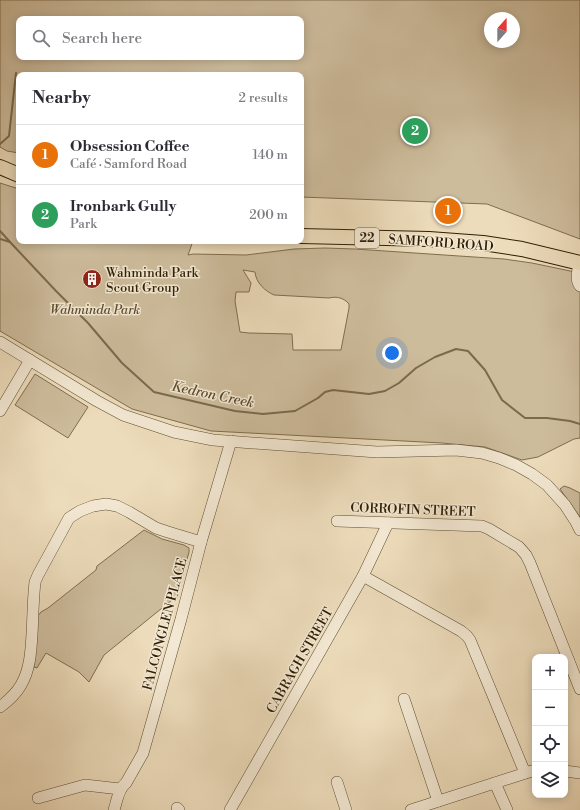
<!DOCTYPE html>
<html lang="en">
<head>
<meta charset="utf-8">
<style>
	:root { --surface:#fff; --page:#f7f7f7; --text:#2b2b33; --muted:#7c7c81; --line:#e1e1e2; --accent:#db2777 }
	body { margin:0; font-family:"Libre Bodoni",serif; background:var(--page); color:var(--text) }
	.controls { position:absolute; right:12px; bottom:12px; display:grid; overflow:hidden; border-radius:8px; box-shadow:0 2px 10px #0003 }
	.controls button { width:36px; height:36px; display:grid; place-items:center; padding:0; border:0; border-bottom:1px solid var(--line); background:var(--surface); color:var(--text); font:20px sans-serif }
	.compass { position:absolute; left:484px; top:12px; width:36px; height:36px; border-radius:50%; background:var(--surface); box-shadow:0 2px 10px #0003; rotate:21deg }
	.you { position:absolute; left:392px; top:353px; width:14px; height:14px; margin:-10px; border:3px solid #fff; border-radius:50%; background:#1a73e8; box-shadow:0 0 0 6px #1a73e833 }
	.badge { display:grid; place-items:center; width:26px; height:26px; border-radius:50%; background:var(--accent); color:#fff; font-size:13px; font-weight:700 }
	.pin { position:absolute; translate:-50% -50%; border:2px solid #fff; box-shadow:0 1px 4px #0006 }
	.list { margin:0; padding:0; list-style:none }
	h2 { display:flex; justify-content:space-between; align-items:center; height:52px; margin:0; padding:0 16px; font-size:17px }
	h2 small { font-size:13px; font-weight:400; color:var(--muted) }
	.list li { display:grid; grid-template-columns:26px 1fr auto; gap:12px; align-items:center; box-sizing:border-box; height:60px; padding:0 16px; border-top:1px solid var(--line) }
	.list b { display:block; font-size:15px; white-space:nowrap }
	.list p { margin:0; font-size:13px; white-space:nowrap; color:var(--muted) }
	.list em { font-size:13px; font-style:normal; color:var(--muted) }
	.icon { flex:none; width:22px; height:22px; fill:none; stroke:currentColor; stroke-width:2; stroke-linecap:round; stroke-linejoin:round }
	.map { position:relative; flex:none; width:580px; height:810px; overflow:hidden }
	.search { position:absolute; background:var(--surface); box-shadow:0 2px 10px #0003; left:16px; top:16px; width:288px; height:44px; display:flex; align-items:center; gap:10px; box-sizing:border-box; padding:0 14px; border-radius:8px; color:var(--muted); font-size:15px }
	.panel { position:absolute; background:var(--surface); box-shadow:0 2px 10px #0003; left:16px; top:72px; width:288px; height:172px; border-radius:8px }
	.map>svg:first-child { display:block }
	.green { fill:#cdbc9c; stroke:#7e6e50; fill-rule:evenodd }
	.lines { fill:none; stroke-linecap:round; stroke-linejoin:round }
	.stream { stroke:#7a6a4d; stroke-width:2 }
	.minor-casing { stroke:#5e4e32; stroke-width:12 }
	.major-casing { stroke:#2f1f05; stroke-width:16 }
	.minor { stroke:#f3e8d3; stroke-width:11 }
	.major { stroke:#eddcbb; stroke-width:14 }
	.labels { text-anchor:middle; stroke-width:3; stroke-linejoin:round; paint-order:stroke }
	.shield { fill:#f3e8d3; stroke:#6a5b43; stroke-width:1 }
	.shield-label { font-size:12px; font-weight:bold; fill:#2f1f05 }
	.street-label { font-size:13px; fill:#2f1f05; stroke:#f3e8d3 }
	.poi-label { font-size:13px; fill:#2f1f05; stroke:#f3e8d3; text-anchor:start }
	.park-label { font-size:13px; font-style:italic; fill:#5e4e32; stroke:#f3e8d3 }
	.water-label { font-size:14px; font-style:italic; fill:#5b4b2f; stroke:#f3e8d3 }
</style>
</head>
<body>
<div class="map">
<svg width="580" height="810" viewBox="0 0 580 810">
	<rect width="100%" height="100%" fill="#eddcbb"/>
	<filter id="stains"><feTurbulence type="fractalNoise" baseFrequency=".005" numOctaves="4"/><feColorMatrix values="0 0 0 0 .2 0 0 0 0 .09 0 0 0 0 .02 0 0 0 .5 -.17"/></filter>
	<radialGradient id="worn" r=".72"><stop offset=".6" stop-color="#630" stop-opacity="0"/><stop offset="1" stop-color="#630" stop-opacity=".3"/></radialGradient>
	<g class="green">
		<path d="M 0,0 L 580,0 L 580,239 L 487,204 L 301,197 L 301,75 L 19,75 L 19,153 L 7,151 L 0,147 ZM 490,18 L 514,18 L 514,42 L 490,42 ZM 19,19 L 301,19 L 301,57 L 19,57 Z"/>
		<path d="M 0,183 L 19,189 L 19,241 L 193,241 L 188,255 L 193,254 L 246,255 L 294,249 L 325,248 L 355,249 L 504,259 L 532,263 L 580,273 L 580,438 L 574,439 L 538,457 L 522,460 L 485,447 L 442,443 L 211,431 L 132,409 L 0,331 ZM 243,270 L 255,272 C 256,283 265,291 274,295 L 329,298 C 337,296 344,298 349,304 L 349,308 L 341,350 L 293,350 L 292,334 L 249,333 L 240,332 L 235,301 L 236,292 L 249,292 L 251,283 Z"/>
		<polygon points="35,374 88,407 68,438 15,405"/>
		<polygon points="564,486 570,488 580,493 580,517 560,489"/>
		<polygon points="144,530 162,539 184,545 189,548 189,552 176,601 172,600 104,655 89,682 79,672 46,653 37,668 34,667 33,664 37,617 41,612 48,608 96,570 97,566"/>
	</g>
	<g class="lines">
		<g class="stream">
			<polyline points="0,144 9,136 16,73"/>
			<polyline points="0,231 10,242"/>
			<polyline points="0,239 10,242 56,291 88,323 122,363 154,392 235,411 263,414 295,411 318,398 325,392 333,390 369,394 385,391 399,383 416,368 435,357 456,349 468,351 485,370 502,400 525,418 547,418 570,421 580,424"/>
		</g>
		<defs>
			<g id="minor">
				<path d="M 579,263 C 578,270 575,280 580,286"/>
				<polyline points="0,342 97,401 123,415 174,432 213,440 377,452 456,450 482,453 499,458 516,465 532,474 547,485 565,505 576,522 580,530"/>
				<polyline points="0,411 30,360"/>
				<polyline points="337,521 482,526 489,529 519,547 526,555 530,563 580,689"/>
				<polyline points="363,576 461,631 467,636 470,640 525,773"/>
				<polyline points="404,699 438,801"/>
				<path d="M 0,707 C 8,701 16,694 21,685 C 30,670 31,651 32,634 C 33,617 33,599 35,582 L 38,575 L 69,518 L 80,511 L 93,506 L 106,504 L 117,506 L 129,512 L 156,528 L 168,532 L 201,542"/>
				<polyline points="565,771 580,773"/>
				<polyline points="337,782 346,810"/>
				<polyline points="495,783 507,810"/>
				<polyline points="38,798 85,785 120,789"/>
				<polyline points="177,808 179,810"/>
				<path d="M 114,810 C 117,801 118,789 126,783 L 143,753 L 181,619 L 201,542 L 231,441"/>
				<polyline points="230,810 363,576 388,523"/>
				<polyline points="411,810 535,770"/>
			</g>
			<g id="major">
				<polyline points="0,167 19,175"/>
				<polyline points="301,236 429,239 483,243 522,249 580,263"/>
			</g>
		</defs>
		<use href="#minor" class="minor-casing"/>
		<use href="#major" class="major-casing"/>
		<use href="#minor" class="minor"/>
		<use href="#major" class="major"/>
	</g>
	<defs>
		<symbol id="building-disc" viewBox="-11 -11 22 22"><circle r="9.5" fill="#8f2418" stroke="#f3e8d3"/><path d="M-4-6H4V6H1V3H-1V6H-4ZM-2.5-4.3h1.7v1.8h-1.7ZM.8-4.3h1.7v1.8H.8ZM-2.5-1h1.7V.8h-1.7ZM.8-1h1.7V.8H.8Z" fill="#fff"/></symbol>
	</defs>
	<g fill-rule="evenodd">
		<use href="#building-disc" x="81" y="268" width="22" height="22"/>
	</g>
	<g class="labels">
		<rect class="shield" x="355" y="228" width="24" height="20" rx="3"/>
		<g class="shield-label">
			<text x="367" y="242">22</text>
		</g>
		<g class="street-label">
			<text transform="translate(441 242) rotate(4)" y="5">SAMFORD ROAD</text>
			<text transform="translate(413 509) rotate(2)" y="5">CORROFIN STREET</text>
			<text transform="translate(164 624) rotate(-75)" y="5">FALCONGLEN PLACE</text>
			<text transform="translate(299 660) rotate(-60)" y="5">CABRAGH STREET</text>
		</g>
		<g class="poi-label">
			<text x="106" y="277">Wahminda Park<tspan x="106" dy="15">Scout Group</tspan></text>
		</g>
		<g class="park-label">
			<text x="95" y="314">Wahminda Park</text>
		</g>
		<g class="water-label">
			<text transform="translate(213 394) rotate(12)" y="5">Kedron Creek</text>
		</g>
	</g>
	<rect width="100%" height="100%" filter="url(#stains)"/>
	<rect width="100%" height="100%" fill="url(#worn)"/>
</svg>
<div class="controls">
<button>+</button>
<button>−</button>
<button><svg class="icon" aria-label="locate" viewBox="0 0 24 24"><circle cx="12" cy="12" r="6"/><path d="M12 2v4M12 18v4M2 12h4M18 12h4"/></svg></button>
<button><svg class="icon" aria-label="layers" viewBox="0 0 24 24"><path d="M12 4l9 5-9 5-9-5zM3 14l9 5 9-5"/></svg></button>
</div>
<svg class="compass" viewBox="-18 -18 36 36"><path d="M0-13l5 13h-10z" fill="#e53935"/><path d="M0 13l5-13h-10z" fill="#7c7c81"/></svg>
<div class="you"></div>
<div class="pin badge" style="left:448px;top:211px;background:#e8710a">1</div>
<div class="pin badge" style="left:415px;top:131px;background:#2e9e5b">2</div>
<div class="search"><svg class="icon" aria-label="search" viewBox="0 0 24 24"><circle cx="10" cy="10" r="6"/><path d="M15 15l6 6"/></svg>Search here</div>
<section class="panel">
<h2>Nearby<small>2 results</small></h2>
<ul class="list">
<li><span class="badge" style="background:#e8710a">1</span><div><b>Obsession Coffee</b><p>Café · Samford Road</p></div><em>140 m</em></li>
<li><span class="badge" style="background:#2e9e5b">2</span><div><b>Ironbark Gully</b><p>Park</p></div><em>200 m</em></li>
</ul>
</section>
</div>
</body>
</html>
